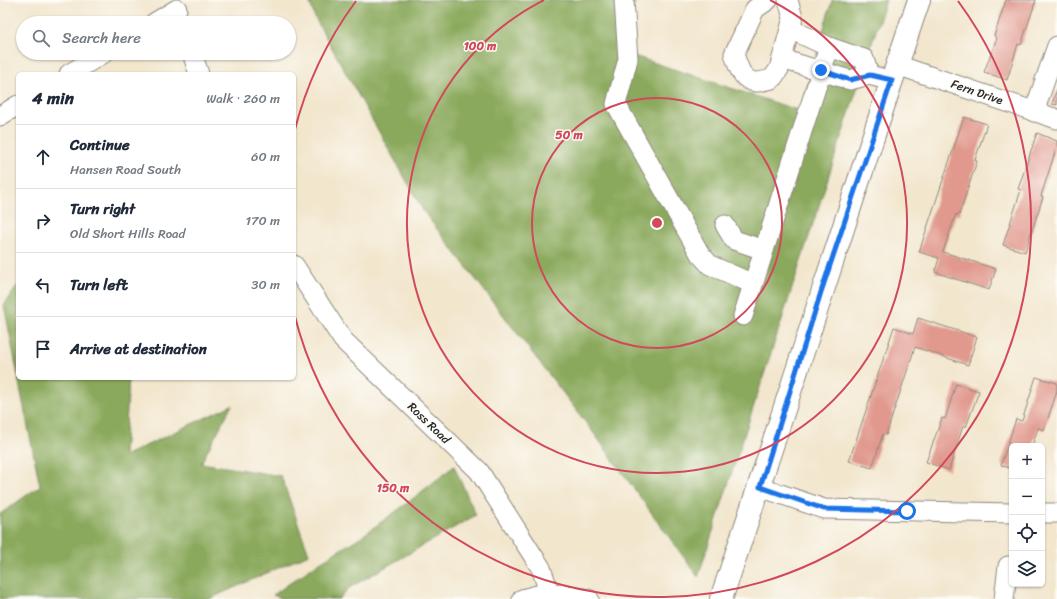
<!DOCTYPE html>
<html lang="en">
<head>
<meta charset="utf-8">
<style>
	:root { --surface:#fff; --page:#f2f2f3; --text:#1f2937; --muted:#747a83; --line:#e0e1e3 }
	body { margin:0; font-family:Sriracha,sans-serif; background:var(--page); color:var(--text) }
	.controls { position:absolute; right:12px; bottom:12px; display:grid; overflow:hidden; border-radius:6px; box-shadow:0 1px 3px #0004 }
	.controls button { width:36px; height:36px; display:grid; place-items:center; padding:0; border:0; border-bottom:1px solid var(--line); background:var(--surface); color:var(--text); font:20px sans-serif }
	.stop { position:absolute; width:12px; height:12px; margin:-9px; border:3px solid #1a73e8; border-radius:50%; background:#fff }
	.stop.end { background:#1a73e8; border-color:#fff; box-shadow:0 1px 4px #0008 }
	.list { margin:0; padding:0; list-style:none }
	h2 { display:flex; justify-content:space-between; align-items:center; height:52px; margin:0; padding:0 16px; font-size:17px }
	h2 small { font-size:13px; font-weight:400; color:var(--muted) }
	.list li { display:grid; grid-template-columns:26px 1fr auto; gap:12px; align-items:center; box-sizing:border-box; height:64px; padding:0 16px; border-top:1px solid var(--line) }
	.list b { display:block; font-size:15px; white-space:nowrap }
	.list p { margin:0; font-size:13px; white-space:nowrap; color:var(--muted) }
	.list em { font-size:13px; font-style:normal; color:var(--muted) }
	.icon { flex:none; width:22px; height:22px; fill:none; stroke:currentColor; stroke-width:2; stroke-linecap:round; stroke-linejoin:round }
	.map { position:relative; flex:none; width:1057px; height:599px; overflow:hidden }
	.search { position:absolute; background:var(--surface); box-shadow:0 1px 3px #0004; left:16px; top:16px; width:280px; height:44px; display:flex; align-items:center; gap:10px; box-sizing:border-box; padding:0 14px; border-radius:22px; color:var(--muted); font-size:15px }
	.panel { position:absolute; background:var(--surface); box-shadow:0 1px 3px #0004; left:16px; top:72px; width:280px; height:308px; border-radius:6px }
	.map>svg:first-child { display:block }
	.forest { fill:#8aa95c; stroke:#5a6a44 }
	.building { fill:#e1988d }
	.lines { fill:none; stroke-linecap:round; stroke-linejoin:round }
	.minor-casing { stroke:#8e887c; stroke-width:21 }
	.major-casing { stroke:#8e887c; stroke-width:24 }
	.minor { stroke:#fff; stroke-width:19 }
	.major { stroke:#fff; stroke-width:22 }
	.route { stroke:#1a73e8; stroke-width:5 }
	.ring { fill:none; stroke:#d1495b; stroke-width:2 }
	.labels { text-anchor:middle; stroke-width:3; stroke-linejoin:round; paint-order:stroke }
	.street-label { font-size:12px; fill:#2b2b2b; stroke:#fdfcf7 }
	.centre { fill:#d1495b; stroke:#fdfcf7; stroke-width:2 }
	.ring-label { font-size:12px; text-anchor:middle; font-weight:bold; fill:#d1495b; stroke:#fdfcf7; stroke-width:3; stroke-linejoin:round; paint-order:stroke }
</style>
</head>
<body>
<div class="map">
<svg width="1057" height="599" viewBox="0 0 1057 599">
	<rect width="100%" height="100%" fill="#fdfcf7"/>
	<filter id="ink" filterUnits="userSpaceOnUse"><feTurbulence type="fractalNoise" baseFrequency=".025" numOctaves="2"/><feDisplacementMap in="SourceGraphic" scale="8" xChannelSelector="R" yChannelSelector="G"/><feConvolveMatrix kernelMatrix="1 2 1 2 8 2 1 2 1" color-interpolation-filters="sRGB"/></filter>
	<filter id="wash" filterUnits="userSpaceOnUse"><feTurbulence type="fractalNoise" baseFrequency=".012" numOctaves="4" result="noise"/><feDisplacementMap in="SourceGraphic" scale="16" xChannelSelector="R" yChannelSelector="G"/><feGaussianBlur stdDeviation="0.9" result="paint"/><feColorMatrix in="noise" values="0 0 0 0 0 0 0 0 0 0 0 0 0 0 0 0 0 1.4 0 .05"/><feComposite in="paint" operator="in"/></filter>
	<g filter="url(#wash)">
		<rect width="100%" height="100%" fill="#f2e6cd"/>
		<g class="forest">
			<polygon points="309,0 636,0 619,51 800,111 832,0 886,0 698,577 590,428 424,212 315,18"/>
			<polygon points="18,285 18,376 4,305"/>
			<polygon points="18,378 129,378 124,456 232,405 201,463 281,476 309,554 209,599 0,599 0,514 40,486"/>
			<polygon points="454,466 476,515 349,588 339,599 283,599 273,595 320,562 362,536 406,504"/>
		</g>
		<g id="blocks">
			<g class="building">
				<polygon points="1006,0 1036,0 1021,45 1018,44 1007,80 984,72 997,38 994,36"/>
				<polygon points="1057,89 1057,105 1052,104"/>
				<polygon points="964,117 987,124 975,160 977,161 959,215 956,214 943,252 996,269 989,290 935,272 939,258 919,252"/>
				<polygon points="1037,133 1057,141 1057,146 1041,196 1043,197 1025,252 1003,245 1021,190 1018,189"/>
				<polygon points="918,318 977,337 968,365 915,347 886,435 883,434 872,468 849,461 894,327 913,334"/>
				<polygon points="1036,377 1057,383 1057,391 1044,430 1038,428 1032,446 1012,446 1012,469 1001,465 1016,419 1022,421"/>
				<polygon points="956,384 979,391 966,427 963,426 949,470 926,462 942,418 945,419"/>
			</g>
		</g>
	</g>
	<g filter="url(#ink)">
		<use href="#blocks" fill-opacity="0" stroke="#8e887c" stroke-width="1"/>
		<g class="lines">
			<defs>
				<g id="minor">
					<polyline points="624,0 628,59 616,104 700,254 710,265 753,284"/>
					<path d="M 768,0 L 755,9 L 734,54 C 738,65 741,81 756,82 C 761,82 767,80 772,79 L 779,69 L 793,18 L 788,0"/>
					<polyline points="154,23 177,9"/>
					<polyline points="790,29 829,47 864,59 869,75"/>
					<polyline points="192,53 199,74"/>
					<polyline points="782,59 850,80 869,75 892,81"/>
					<polyline points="897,65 1057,119"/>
					<polyline points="69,74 104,53"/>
					<polyline points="1034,112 1057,46"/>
					<polyline points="0,116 18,105"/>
					<polyline points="725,225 734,240 764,250"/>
					<polyline points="294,265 343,340 479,471 532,554 541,568 549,592"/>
					<polyline points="743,316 829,47"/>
					<polyline points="760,487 824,509 1012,513"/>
					<polyline points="1042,513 1057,513"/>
					<polyline points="522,599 549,592 589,599"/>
					<polyline points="1004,599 1008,566"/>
				</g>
				<path id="major" d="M 721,599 C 789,400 851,199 919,0"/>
			</defs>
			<use href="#minor" class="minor-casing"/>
			<use href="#major" class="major-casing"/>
			<use href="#minor" class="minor"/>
			<use href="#major" class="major"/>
		</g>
	</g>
	<g class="lines" filter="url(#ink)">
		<polyline class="route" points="821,70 850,80 870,75 892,80 821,292 760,487 824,509 907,511"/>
	</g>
	<g class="ring">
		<circle cx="657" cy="223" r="125"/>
		<path d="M770 0A250 250 0 1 1 544 0"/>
		<path d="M294 133A374 374 0 0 1 356 1M958 1A374 374 0 1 1 294 313"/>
	</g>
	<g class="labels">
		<g class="street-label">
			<text transform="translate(977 92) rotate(19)" y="4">Fern Drive</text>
			<text transform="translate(429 423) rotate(44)" y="4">Ross Road</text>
		</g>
	</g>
	<circle cx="657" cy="223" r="6" class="centre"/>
	<g class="ring-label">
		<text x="480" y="50">100 m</text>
		<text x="569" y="139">50 m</text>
		<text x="393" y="492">150 m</text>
	</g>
</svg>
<div class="controls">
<button>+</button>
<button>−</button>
<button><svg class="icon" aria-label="locate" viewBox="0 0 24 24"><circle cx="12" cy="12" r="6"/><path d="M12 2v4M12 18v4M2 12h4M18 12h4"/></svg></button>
<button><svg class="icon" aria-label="layers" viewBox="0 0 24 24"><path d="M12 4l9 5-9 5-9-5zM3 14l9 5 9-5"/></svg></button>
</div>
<div class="stop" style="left:907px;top:511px"></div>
<div class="stop end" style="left:821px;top:70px"></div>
<div class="search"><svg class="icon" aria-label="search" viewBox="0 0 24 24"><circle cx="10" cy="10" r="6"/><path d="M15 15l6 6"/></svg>Search here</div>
<section class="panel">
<h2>4 min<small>Walk · 260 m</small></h2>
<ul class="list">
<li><svg class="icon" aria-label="ahead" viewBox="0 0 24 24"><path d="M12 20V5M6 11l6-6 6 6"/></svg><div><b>Continue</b><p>Hansen Road South</p></div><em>60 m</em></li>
<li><svg class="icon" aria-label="right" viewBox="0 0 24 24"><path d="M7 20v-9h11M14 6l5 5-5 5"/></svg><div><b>Turn right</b><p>Old Short Hills Road</p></div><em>170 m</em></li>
<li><svg class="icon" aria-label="left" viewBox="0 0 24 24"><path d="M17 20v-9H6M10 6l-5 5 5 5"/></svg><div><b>Turn left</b></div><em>30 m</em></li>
<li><svg class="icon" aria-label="arrive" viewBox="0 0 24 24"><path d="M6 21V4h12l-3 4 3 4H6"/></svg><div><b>Arrive at destination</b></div></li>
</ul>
</section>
</div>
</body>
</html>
